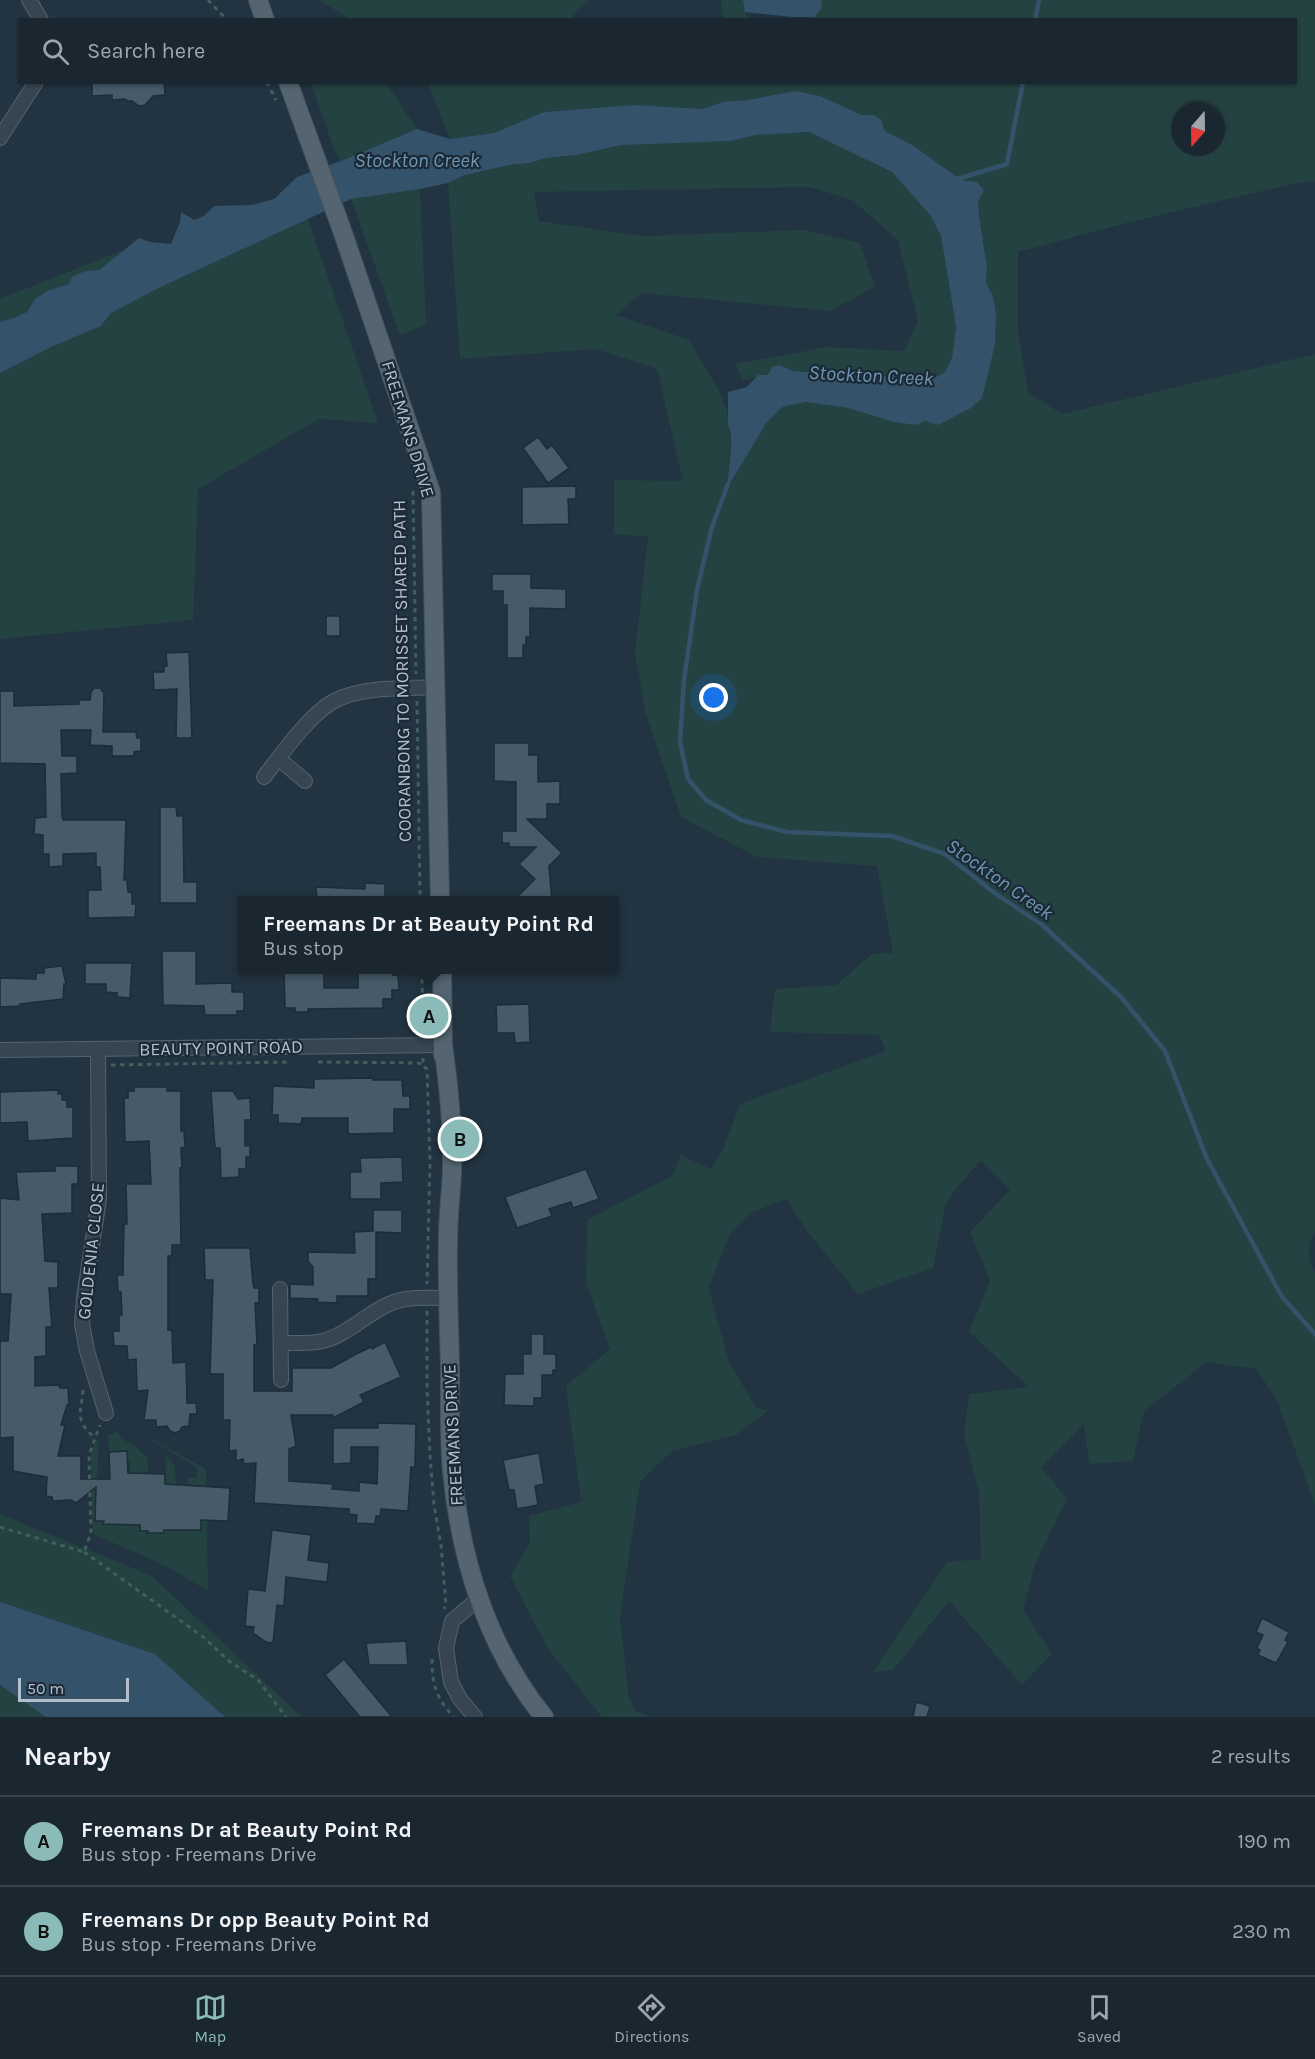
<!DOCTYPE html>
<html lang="en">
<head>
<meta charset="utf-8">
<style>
	:root { --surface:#1a2731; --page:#27333d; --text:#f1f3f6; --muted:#9fa5ab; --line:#38444d; --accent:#8bbbb9 }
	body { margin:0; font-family:Karla,sans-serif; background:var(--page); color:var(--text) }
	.compass { position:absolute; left:1171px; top:102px; width:54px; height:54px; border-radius:50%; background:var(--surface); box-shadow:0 2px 4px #0004; rotate:200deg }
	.scale { position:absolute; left:18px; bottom:15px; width:111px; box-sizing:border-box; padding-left:6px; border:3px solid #b3c0cb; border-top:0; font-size:16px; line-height:21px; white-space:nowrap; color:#b3c0cb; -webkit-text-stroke:4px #1b2a36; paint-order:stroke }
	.you { position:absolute; left:714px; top:698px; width:21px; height:21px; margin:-15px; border:4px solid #fff; border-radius:50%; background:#1a73e8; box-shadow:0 0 0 9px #1a73e833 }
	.badge { display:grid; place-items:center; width:39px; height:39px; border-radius:50%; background:var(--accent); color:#111; font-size:20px; font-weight:700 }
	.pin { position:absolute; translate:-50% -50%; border:3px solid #fff; box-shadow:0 2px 6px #0006 }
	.popup { position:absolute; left:238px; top:896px; width:381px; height:78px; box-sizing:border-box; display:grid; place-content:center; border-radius:0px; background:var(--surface); filter:drop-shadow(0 2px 4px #0005); font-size:20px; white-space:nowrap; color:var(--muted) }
	.popup b { font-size:22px; color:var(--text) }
	.popup::after { content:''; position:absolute; left:50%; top:100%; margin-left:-12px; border:12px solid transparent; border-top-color:var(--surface) }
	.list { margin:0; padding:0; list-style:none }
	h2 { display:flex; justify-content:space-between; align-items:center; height:78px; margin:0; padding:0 24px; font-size:26px }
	h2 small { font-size:20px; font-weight:400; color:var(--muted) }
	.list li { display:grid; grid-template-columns:39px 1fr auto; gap:18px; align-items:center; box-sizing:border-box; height:90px; padding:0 24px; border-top:2px solid var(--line) }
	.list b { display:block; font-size:22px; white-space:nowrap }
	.list p { margin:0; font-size:20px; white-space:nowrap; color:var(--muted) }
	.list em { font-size:20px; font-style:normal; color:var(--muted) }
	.icon { flex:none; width:33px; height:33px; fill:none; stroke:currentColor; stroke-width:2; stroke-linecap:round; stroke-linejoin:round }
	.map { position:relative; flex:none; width:1315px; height:1717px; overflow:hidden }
	.search { position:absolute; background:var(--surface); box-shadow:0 2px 4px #0004; left:18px; right:18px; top:18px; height:66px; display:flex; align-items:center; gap:15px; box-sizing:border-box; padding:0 21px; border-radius:0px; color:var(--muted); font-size:22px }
	.sheet { height:258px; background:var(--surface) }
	nav { display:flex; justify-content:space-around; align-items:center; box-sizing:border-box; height:84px; border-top:2px solid var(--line); background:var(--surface); font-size:16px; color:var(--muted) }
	nav a { display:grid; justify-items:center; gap:3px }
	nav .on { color:var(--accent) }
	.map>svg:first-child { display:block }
	.green { fill:#244241; fill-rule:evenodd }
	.water { fill:#34536a }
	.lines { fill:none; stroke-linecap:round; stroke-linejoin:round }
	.stream { stroke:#34536a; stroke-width:4.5 }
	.building { fill:#465a68; stroke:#1d2c38; stroke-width:1.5 }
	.minor-casing { stroke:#54636e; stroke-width:16 }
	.major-casing { stroke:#43515d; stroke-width:20 }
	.path { stroke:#425e5d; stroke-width:3; stroke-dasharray:4.5 4.5; stroke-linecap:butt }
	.minor { stroke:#374551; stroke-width:14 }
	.major { stroke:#546571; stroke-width:18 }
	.labels { text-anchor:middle; stroke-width:4.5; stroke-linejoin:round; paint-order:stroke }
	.street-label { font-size:18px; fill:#b3c0cb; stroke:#1b2a36 }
	.water-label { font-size:20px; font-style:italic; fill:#7096b2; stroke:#1b2a36 }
</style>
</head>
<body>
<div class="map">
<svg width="1315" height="1717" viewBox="0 0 1315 1717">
	<rect width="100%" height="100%" fill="#223441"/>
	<g class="green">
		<polygon points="319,0 589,0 572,15 576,20 350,19"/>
		<polygon points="721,0 743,0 747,19 723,19"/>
		<path d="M 821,0 L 1315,0 L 1315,181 L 1297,183 L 1126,223 L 1018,252 L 1018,332 L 1028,392 L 1062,414 L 1315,354 L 1315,1231 C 1306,1246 1307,1259 1315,1273 L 1315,1505 L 1277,1400 L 1256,1369 L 1207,1362 L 1144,1411 L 1133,1461 L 1089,1464 L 1084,1424 L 1041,1467 L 1067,1499 L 1035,1564 L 1023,1610 L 1052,1654 L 1022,1685 L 949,1601 L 893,1670 L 873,1672 L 947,1562 L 981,1559 L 979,1492 L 964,1435 L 969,1394 L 1029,1387 L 969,1332 L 990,1281 L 970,1232 L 1010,1190 L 981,1160 L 954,1191 L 945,1207 L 933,1268 L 858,1294 L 807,1231 L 786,1199 L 751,1213 L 731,1232 L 709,1287 L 728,1360 L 756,1408 L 769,1410 L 736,1435 L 672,1451 L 640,1482 L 620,1616 L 628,1694 L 635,1710 L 650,1717 L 602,1717 L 548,1649 L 510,1576 L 530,1542 L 529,1516 L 581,1502 L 566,1386 L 610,1349 L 586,1283 L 587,1220 L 672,1176 L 681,1155 L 711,1169 L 723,1149 L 740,1104 L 886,1051 L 879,1035 L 770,1032 L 775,989 L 836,985 L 872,954 L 893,953 L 877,866 L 757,857 L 681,817 L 646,714 L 635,654 L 648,537 L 614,534 L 614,480 L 683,481 L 657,369 L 596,349 L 460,359 L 448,183 L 465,175 L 509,165 L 530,163 L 546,158 L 577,155 L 621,144 L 730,141 L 756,135 L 809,132 L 892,172 L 930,215 L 941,236 L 956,327 L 952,358 L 945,372 L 931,380 L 912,383 L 895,375 L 877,378 L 793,371 L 779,365 L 768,375 L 743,380 L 735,364 L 828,347 L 904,351 L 918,321 L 898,240 L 852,200 L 810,187 L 534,192 L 539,221 L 642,236 L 805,230 L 860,243 L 875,287 L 830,311 L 642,293 L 616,315 L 689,340 L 718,389 L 727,410 L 731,445 L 727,486 L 767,422 L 782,407 L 806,402 L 848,408 L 893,422 L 916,425 L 925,421 L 938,425 L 971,408 L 995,344 L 996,314 L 993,296 L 986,283 L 987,267 L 979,215 L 977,182 L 961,180 L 914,146 L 885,131 L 881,120 L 862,115 L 820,96 L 795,91 L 748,100 L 723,102 L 703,109 L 635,105 L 544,112 L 494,133 L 450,139 L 428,83 L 1296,82 L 1296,20 L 811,19 ZM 1180,111 L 1216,111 L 1216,147 L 1180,147 Z"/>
		<polygon points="311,83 386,83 417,129 341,161 335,152"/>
		<polygon points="420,189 426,325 400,335 351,199"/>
		<polygon points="308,219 378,423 319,419 198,489 193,620 0,639 0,373 51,347 101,326 111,313 161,287"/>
		<polygon points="123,250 99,270 86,271 69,284 49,290 35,299 27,312 14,318 0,322 0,299"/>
		<polygon points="131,1428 206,1469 208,1591 168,1567 93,1534 91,1455 94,1445 99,1439 95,1520 103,1521 104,1524 128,1524 131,1496 130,1462 127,1462 127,1452 109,1452 108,1435 117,1432 121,1438 136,1447 147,1458 150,1488 165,1488 166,1455 173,1463 175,1469 180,1530 201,1530 201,1486 188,1484 188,1478 196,1478 198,1468"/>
		<polygon points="0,1514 152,1576 302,1717 225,1717 155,1654 0,1602"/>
		<polygon points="0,1685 46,1717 0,1717"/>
	</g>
	<g class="water">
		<polygon points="743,0 822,0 821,9 814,17 792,17 745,12"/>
		<path d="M 795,91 L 820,96 L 862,115 L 874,115 L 881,120 L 885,131 L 914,146 L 961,180 L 977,182 L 984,190 L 978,201 L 979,215 L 987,267 L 986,283 L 993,296 L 996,314 L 995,344 L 982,398 L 971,408 L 938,425 L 925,421 L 916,425 L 893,422 L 848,408 L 806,402 L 782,407 L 767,422 L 727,488 C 728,474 735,436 728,425 L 728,392 L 747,387 L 758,375 L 768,375 L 772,367 L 779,365 L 793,371 L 877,378 L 895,374 L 912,383 L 931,380 L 945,372 L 952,358 L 956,327 L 950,290 L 941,236 L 930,215 L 892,172 L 809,132 L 756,135 L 730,141 L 621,145 L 577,155 L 546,158 L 530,163 L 509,165 L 465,175 L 448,183 L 420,189 L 351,199 L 161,287 L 111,313 L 101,326 L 51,347 L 0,373 L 0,322 L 14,318 L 27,312 L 35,299 L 49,290 L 69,284 L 72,277 L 86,271 L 99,270 L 139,238 L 150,242 L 171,244 L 180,222 L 181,212 L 194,220 L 204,216 L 214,206 L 252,205 L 274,199 L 297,177 L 341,161 L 417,129 L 450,139 L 494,133 L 544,112 L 635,105 L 703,109 L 723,102 L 748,100 Z"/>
		<polygon points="0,1602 155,1654 225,1717 46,1717 0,1685"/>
	</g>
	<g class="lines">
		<g class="stream">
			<polyline points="1035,20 1039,0"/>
			<polyline points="954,180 1007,164 1023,82"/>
			<polyline points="728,484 712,527 697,590 684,680 680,742 688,779 706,800 741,820 787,832 892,836 945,854 996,894 1041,924 1121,997 1165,1051 1207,1159 1282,1297 1315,1334"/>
		</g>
	</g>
	<g class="building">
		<polygon points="92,82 164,82 165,95 153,96 145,105 139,106 132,101 128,101 125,99 112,100 112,95 92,96"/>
		<polygon points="538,437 547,449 552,445 569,468 548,483 523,448"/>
		<polygon points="576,486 576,499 568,499 569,524 522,525 522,487"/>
		<polygon points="492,574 531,574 531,588 566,589 566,609 530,608 530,637 526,637 526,644 523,645 523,658 507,658 507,605 503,605 503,591 492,591"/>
		<rect x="326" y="616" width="14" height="20"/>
		<polygon points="189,652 192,738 176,738 177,689 154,690 153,672 164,672 164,666 167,666 166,653"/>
		<polygon points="94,688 100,688 104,693 103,732 136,732 137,738 141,738 141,751 134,752 134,756 112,756 112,746 90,745 91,730 61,730 62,756 77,756 77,773 61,774 62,816 63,820 126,820 124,880 127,880 128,892 132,893 132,904 136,904 135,917 88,918 88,890 101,890 100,867 96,867 96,853 63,854 63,866 49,867 49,854 43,854 43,835 34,834 35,818 46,817 45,764 0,763 0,691 14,691 14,706 79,704 79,700 90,700 91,692"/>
		<polygon points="494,743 529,743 529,755 538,755 538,782 560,781 560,804 547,804 547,819 527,819 562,853 549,866 552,900 514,900 535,879 519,864 536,847 509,847 509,843 502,843 502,831 516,831 516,782 494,781"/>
		<polygon points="160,807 176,807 177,816 183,816 184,882 197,882 197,903 160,903"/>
		<polygon points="365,883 385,884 385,900 317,900 316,887 365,889"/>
		<polygon points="162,951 196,951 196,984 232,983 232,992 244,992 244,1011 237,1011 237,1015 205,1015 204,1006 163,1005"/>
		<polygon points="85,963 132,963 130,998 117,997 117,993 106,992 106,984 85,984"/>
		<polygon points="62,966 66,984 64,984 63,999 20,1004 20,1006 0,1007 0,978 36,979 36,973 44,973 44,968"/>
		<polygon points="284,969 324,969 324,988 358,988 358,973 393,973 393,975 398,975 399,990 392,990 392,999 383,999 383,1008 308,1009 308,1012 295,1012 295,1008 285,1008"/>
		<polygon points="529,1004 530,1042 515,1043 514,1033 497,1033 496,1005"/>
		<polygon points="373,1078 373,1080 402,1080 403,1096 410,1096 410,1109 394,1109 394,1133 348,1134 348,1118 302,1118 301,1124 278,1123 278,1115 272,1115 273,1086 314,1088 314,1079"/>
		<polygon points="134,1087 167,1087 167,1091 181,1091 181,1131 184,1131 185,1147 181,1148 182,1168 180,1168 181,1245 172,1245 172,1256 168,1256 168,1330 172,1330 173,1363 186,1362 187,1403 196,1403 197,1414 190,1414 189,1426 182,1427 180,1431 175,1433 170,1431 167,1426 156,1427 156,1420 144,1420 148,1390 137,1391 136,1359 128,1360 127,1346 114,1346 113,1331 119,1331 119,1315 122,1315 121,1292 118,1292 117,1275 123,1275 124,1224 127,1224 126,1184 151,1184 149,1141 125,1142 124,1098 128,1098 128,1091 134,1091"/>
		<polygon points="58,1090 58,1094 62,1094 62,1100 67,1100 67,1107 73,1107 73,1138 28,1141 27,1122 0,1123 0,1092"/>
		<polygon points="211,1091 233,1091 238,1099 250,1098 251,1120 245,1120 245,1146 250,1145 250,1157 246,1157 246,1169 239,1169 239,1177 221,1178 220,1148 215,1148"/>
		<polygon points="402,1157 403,1182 381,1183 381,1199 350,1199 350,1172 361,1172 360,1158"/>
		<polygon points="55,1166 78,1166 78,1184 72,1184 72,1213 42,1214 45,1261 58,1262 58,1288 49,1288 52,1327 46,1327 46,1356 35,1357 35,1386 59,1385 60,1388 68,1388 69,1404 67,1405 61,1425 65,1425 58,1456 81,1456 81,1479 110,1479 109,1452 127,1451 128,1473 165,1474 165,1484 230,1488 228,1521 201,1520 201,1530 164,1530 164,1533 147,1533 148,1531 140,1531 140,1525 103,1524 104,1521 95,1521 96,1487 76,1503 71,1500 53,1501 52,1497 46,1496 47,1477 13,1471 13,1437 0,1438 0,1341 8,1341 11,1294 0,1294 0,1198 19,1200 16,1172 55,1171"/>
		<polygon points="586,1169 599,1199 573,1208 571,1202 549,1209 552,1216 517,1228 505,1197"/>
		<polygon points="373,1210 402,1210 402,1233 376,1232 376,1279 368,1279 368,1296 337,1296 337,1303 317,1302 318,1299 290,1298 290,1284 313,1285 313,1267 308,1261 308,1252 355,1253 354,1232 373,1231"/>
		<polygon points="204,1248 250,1248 253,1284 254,1288 259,1288 259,1303 255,1303 257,1345 254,1345 254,1391 292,1391 292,1368 331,1368 356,1354 371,1347 372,1349 385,1342 401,1377 360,1395 364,1402 333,1418 333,1415 291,1415 296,1446 289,1449 289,1481 333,1484 332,1489 359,1491 359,1482 377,1484 378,1447 351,1447 351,1463 333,1464 333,1428 378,1428 378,1423 416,1424 415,1467 411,1467 408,1511 381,1509 380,1516 376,1516 375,1524 356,1523 357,1515 349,1514 349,1509 254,1503 256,1463 244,1464 243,1459 236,1461 236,1450 229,1451 230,1420 223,1420 223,1374 210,1374 213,1280 205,1280"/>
		<polygon points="531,1334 544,1334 544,1354 556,1354 556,1371 553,1370 553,1375 542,1375 542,1398 534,1398 534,1406 504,1405 505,1374 523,1374 523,1354 531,1354"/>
		<polygon points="539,1453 544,1484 535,1486 538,1505 517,1509 514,1490 509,1490 503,1460"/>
		<polygon points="272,1530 311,1535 308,1560 329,1563 327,1582 286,1577 284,1606 277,1605 273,1643 266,1642 253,1633 254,1627 245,1626 248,1589 265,1591"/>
		<polygon points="1262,1618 1289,1632 1285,1640 1288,1642 1276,1663 1258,1655 1260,1650 1257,1648 1263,1635 1256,1632"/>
		<polygon points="406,1641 408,1665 369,1665 366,1643"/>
		<polygon points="344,1659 348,1664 392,1717 360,1717 325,1675"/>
		<polygon points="916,1702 930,1706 927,1717 913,1717"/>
	</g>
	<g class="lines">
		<defs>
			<g id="minor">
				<polyline points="29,0 41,20"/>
				<polyline points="0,138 36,82"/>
				<polyline points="279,759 305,781"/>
				<path d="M 264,777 C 281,755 311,712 336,700 C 365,686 403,689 435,687"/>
				<polyline points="98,1049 99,1199 84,1298 82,1324 87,1351 106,1413"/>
				<polyline points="0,1050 443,1045"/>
				<polyline points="280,1289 281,1380"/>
				<path d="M 281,1343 C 295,1343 309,1344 323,1341 C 353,1333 376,1303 406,1299 C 420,1297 435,1298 449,1298"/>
				<polyline points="475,1717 460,1699 451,1682 446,1648 452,1621 478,1599"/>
			</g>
			<g id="major">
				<polyline points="258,0 265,20"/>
				<polyline points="288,82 343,233 431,492 440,900"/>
				<polyline points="442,970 443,1055"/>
				<path d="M 443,1045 C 449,1087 453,1129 452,1171 C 451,1194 448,1216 448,1239 C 447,1281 449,1324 450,1366 C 450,1400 449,1436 452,1470 C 460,1558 487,1647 544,1717"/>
			</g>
		</defs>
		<use href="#minor" class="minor-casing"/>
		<use href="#major" class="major-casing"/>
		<g class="path">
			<polyline points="208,0 227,20"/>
			<polyline points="267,82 276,100"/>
			<polyline points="413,491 416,674"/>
			<polyline points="417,701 420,900"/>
			<polyline points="422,970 423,1034"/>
			<polyline points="423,1058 423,1066 427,1069 430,1162 427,1284"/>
			<polyline points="318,1062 419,1063 423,1066"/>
			<polyline points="111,1065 290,1062"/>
			<polyline points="427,1311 427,1388 430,1455 434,1505 441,1545 446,1605 444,1609"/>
			<path d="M 83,1390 C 81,1413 74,1420 95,1438"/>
			<polyline points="0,1527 84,1552 91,1533 89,1455 100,1425"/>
			<polyline points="84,1552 202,1636 229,1661 258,1680 286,1717"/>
			<path d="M 432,1659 C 432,1685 436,1698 454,1717"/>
		</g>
		<use href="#minor" class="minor"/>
		<use href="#major" class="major"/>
	</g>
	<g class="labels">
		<g class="street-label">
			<text transform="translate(408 429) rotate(73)" y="6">FREEMANS DRIVE</text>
			<text transform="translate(402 671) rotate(-91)" y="6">COORANBONG TO MORISSET SHARED PATH</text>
			<text transform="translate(221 1048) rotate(-1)" y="6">BEAUTY POINT ROAD</text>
			<text transform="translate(91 1251) rotate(-84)" y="6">GOLDENIA CLOSE</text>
			<text transform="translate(453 1435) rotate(-93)" y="6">FREEMANS DRIVE</text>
		</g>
		<g class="water-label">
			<text x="417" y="167">Stockton Creek</text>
			<text transform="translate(871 375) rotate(3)" y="7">Stockton Creek</text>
			<text transform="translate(1000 879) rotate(35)" y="7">Stockton Creek</text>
		</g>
	</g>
</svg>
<svg class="compass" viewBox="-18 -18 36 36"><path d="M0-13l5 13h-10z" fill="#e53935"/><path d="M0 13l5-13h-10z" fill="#9fa5ab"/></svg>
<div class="scale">50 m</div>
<div class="you"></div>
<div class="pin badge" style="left:429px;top:1016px">A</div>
<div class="popup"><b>Freemans Dr at Beauty Point Rd</b>Bus stop</div>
<div class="pin badge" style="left:460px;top:1139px">B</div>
<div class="search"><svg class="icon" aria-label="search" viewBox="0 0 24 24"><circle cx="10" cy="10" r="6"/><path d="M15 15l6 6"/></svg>Search here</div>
</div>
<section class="sheet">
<h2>Nearby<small>2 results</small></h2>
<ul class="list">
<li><span class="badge">A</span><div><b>Freemans Dr at Beauty Point Rd</b><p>Bus stop · Freemans Drive</p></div><em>190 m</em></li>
<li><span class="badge">B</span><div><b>Freemans Dr opp Beauty Point Rd</b><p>Bus stop · Freemans Drive</p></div><em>230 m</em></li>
</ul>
</section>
<nav>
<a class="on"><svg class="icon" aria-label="map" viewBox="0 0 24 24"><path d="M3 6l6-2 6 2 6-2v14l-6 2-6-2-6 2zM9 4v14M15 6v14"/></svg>Map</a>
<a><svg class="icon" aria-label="directions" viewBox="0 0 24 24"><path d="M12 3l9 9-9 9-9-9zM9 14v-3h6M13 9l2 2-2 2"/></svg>Directions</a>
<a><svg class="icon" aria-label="saved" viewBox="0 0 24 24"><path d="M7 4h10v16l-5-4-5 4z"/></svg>Saved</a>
</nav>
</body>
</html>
